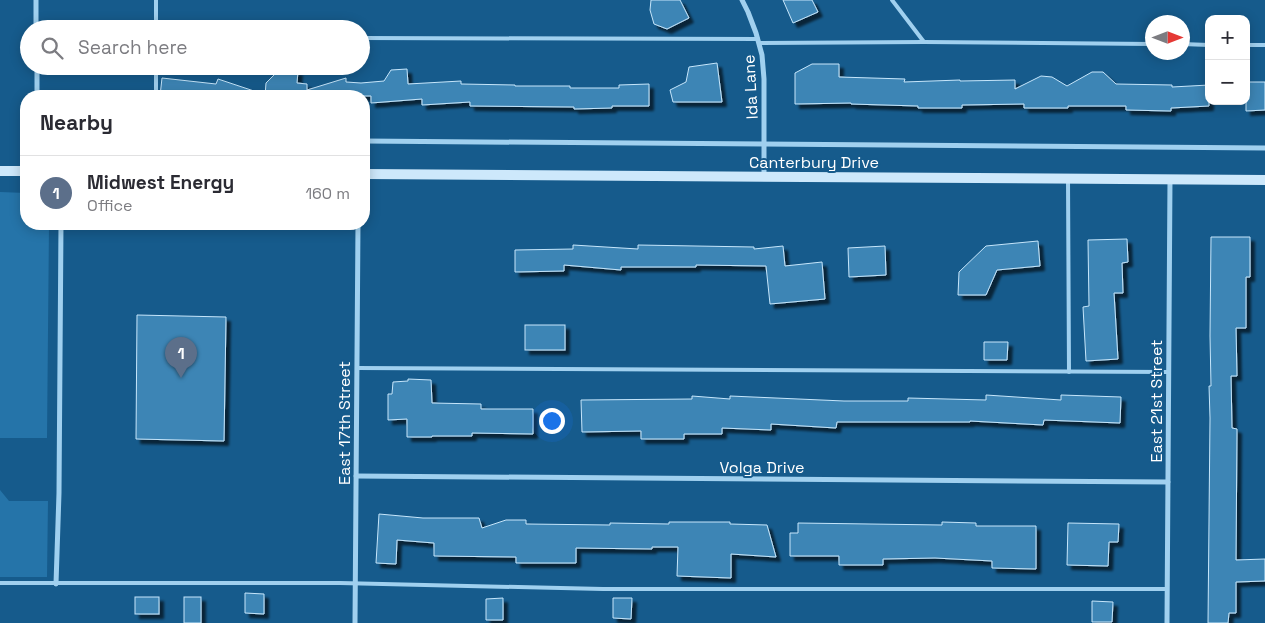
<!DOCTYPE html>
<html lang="en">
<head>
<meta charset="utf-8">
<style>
	:root { --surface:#fff; --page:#f7f7f7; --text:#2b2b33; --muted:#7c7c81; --line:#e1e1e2; --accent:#7c3aed }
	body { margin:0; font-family:"Space Grotesk",sans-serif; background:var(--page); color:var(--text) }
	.controls { position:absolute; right:15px; top:15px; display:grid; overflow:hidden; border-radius:10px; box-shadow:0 2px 12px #0003 }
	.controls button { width:45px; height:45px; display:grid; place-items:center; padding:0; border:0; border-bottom:1px solid var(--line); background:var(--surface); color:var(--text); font:25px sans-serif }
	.compass { position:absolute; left:1145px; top:15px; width:45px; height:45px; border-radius:50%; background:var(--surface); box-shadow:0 2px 12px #0003; rotate:90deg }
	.you { position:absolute; left:551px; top:420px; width:18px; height:18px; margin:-12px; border:4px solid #fff; border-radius:50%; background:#1a73e8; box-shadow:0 0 0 8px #1a73e833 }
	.badge { display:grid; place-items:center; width:32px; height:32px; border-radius:50%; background:var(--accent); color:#fff; font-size:16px; font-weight:700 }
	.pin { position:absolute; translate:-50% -41px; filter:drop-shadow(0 1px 2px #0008) }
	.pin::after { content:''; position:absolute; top:26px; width:18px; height:15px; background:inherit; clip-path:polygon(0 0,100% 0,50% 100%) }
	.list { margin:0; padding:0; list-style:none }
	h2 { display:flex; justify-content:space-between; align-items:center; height:65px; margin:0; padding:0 20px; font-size:21px }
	h2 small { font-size:16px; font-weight:400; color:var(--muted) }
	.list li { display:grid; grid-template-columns:32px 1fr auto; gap:15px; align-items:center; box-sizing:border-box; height:75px; padding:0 20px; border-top:1px solid var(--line) }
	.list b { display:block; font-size:19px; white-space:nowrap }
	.list p { margin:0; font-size:16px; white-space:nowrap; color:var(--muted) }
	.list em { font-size:16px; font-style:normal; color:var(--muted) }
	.icon { flex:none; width:28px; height:28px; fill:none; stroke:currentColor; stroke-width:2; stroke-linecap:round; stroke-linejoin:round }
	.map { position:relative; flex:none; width:1265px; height:623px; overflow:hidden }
	.search { position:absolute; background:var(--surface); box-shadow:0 2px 12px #0003; left:20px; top:20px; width:350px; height:55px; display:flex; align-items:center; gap:12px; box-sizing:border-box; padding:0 18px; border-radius:28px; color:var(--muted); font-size:19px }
	.panel { position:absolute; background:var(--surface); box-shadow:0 2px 12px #0003; left:20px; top:90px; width:350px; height:140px; border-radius:20px }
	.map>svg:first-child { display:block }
	.green { fill:#2574a9 }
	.building { fill:#3e85b5; stroke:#c6e6fb; filter:url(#shadow) }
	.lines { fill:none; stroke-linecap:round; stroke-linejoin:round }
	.lane { stroke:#a0d0ef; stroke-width:4 }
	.street { stroke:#a0d0ef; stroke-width:5 }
	.secondary { stroke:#cde8fb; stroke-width:10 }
	.labels { text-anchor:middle; stroke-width:4; stroke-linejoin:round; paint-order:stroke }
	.street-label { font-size:16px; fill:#fff; stroke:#165b8c }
</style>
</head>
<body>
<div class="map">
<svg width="1265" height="623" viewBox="0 0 1265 623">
	<defs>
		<filter id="shadow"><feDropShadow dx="4.5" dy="4.5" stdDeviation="1" flood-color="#0009"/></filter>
	</defs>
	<rect width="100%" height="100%" fill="#165b8c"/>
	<g class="green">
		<polygon points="0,192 26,193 26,224 49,224 47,438 0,438"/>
		<polygon points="0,490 9,501 48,501 47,577 0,577"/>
	</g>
	<g class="building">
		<polygon points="651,0 680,0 689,18 667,29 654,24 650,10"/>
		<polygon points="783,0 812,0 818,12 793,23"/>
		<polygon points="717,63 722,102 673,102 670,90 686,82 689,67"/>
		<polygon points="812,64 839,64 839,77 905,79 904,82 960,80 960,81 1015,80 1015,89 1041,76 1052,77 1067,86 1092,72 1103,72 1116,84 1172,85 1172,87 1209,85 1209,106 1171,108 1171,111 1126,110 1126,106 1068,106 1068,108 1024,108 1024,104 962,105 962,108 918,108 918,106 851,104 851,103 795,104 795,73"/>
		<polygon points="407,69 408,84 461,81 461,84 515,85 515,86 570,86 570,88 619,88 619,85 649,84 649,106 612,106 612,108 574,109 574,107 470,106 470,102 422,105 422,99 371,103 371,96 265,96 266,83 279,70 298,71 297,83 307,84 307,90 346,78 346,82 361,83 384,81 391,70"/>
		<polygon points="162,78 216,84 218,79 263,94 263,96 160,96"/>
		<polygon points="1246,82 1265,82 1265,110 1246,111"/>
		<polygon points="1211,237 1250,237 1250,277 1246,277 1246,328 1236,328 1237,376 1231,376 1232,428 1237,429 1236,560 1265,559 1265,581 1236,582 1236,613 1229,613 1228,623 1208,623 1210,418 1209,386 1211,386 1210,336"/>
		<polygon points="1127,239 1128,262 1122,263 1123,293 1114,293 1118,359 1086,361 1083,307 1089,306 1088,240"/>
		<polygon points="1038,241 1040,266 997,270 986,295 958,295 959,272 986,246"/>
		<polygon points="573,245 638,249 638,245 754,247 754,249 783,246 785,266 822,262 825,299 770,304 766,266 696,265 696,267 621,267 621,270 564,265 564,271 515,272 515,250 573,249"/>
		<polygon points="885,246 886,275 849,277 848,248"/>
		<polygon points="137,315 226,317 224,441 136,439"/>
		<rect x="525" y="325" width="40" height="25"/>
		<polygon points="984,342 1008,342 1007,360 984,360"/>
		<polygon points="408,379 431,380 432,403 481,404 481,409 533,409 533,434 472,433 472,436 432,436 432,437 407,437 407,419 388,420 388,394 392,394 393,382 408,381"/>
		<polygon points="986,395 1061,400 1061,395 1121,397 1120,423 1044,420 1043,425 970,421 970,422 837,422 836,428 771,424 771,430 722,428 722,434 684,434 684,439 641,439 641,431 582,432 581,400 692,399 692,396 730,399 730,396 844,401 908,401 908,398 986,400"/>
		<polygon points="379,514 423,518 479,518 482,528 506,520 526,520 526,524 610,525 610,523 669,524 669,522 730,522 730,524 767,525 776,557 731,554 731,578 677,576 678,547 652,547 652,549 576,548 576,563 516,563 516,557 434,556 434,543 397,540 396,564 376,563"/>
		<polygon points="942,522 976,523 976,526 1036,526 1036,569 992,568 992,561 935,558 883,559 883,565 839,565 839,556 790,556 790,533 798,533 798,523 942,525"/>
		<polygon points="1068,523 1119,524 1118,542 1109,542 1108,566 1067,565"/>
		<polygon points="245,593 264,594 264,614 245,613"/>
		<rect x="135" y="597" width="24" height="17"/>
		<rect x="184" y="597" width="17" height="26"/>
		<polygon points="503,598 503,620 486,620 486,599"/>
		<polygon points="613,598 632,598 631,619 613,618"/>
		<polygon points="1092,601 1113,602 1112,622 1092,622"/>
	</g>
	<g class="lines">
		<g class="lane">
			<polyline points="156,0 156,29"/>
			<polyline points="892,0 924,42"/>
			<polyline points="361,38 758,39"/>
			<polyline points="759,43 924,42 1152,44"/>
			<polyline points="1182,44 1209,45"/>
			<polyline points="1246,45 1265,45"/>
			<polyline points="156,66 156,96"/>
			<polyline points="1068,179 1069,372"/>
			<polyline points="357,368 1169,372"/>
			<polyline points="0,583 340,583 603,589 1167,589"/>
		</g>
		<g class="street">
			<polyline points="36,0 36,29"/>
			<polyline points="742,0 748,12 756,33 762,55 764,79 764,177"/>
			<polyline points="37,66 37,96"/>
			<polyline points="364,141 1265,148"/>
			<polyline points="356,476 1168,482"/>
			<polyline points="56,584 59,493 61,224"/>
			<polyline points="355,623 358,224"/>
			<polyline points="1167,623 1170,179"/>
		</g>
		<g class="secondary">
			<polyline points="0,171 26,171"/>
			<polyline points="364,174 1265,180"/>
		</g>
	</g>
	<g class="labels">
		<g class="street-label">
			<text transform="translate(750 87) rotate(-93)" y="6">Ida Lane</text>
			<text x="814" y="168">Canterbury Drive</text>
			<text transform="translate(1156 401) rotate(-90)" y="6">East 21st Street</text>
			<text transform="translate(344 423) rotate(-90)" y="6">East 17th Street</text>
			<text x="762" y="473">Volga Drive</text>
		</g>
	</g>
</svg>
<div class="controls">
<button>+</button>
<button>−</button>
</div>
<svg class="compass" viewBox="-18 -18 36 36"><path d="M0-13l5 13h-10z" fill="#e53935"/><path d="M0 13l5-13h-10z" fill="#7c7c81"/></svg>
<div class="you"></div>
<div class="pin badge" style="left:181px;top:378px;background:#5c6f8a">1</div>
<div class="search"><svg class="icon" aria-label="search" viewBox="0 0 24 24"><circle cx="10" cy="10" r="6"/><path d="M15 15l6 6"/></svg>Search here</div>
<section class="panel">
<h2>Nearby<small></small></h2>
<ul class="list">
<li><span class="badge" style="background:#5c6f8a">1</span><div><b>Midwest Energy</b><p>Office</p></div><em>160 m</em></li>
</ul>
</section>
</div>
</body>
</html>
